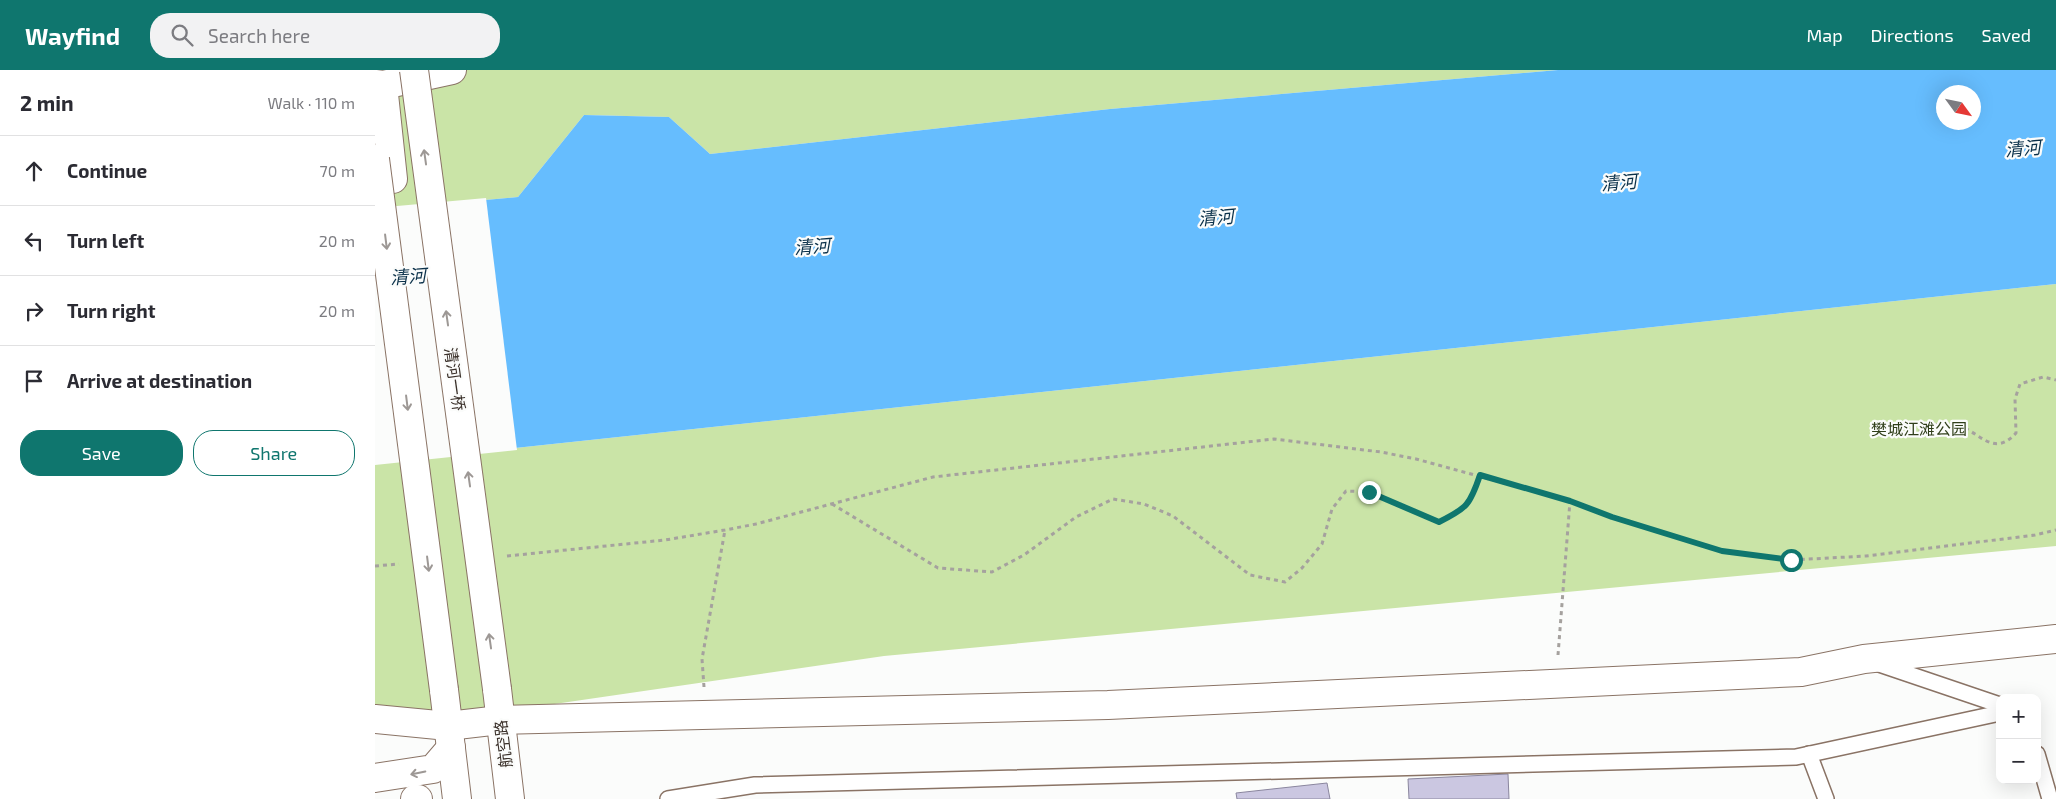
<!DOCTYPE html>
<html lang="en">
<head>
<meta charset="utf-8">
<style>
	:root { --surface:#fff; --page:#f2f2f3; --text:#2b2b33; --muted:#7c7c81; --line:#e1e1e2; --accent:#0f766e }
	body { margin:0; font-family:"Exo 2","Noto Sans SC",sans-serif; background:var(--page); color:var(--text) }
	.controls { position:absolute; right:15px; bottom:15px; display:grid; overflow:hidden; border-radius:10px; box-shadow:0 5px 20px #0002 }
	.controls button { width:45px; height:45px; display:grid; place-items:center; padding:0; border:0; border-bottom:1px solid var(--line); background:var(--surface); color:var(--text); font:25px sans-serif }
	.compass { position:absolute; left:1561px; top:15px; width:45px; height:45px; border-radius:50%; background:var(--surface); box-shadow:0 5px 20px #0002; rotate:123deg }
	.stop { position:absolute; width:15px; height:15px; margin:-11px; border:4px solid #0f766e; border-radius:50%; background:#fff }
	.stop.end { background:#0f766e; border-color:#fff; box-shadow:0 1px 5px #0008 }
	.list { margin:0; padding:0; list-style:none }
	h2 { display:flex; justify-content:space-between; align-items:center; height:65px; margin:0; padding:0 20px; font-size:21px }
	h2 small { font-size:16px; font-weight:400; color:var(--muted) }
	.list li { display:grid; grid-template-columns:32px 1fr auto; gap:15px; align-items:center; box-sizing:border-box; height:70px; padding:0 20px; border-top:1px solid var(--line) }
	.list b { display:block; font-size:19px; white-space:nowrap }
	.list em { font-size:16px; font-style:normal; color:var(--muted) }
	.actions { display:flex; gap:10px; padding:15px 20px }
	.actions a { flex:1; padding:11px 0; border:1px solid var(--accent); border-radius:20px; text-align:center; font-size:18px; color:var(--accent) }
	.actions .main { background:var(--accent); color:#fff }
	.icon { flex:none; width:28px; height:28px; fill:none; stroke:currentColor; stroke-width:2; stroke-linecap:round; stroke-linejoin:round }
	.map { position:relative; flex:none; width:1681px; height:729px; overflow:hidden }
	header { display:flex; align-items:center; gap:30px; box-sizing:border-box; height:70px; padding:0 25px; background:var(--accent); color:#fff }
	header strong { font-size:24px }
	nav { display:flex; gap:28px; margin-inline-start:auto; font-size:18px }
	.search { width:350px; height:45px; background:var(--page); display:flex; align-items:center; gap:12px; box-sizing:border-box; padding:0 18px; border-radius:20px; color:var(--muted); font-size:19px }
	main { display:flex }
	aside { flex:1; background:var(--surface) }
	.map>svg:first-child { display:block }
	.green { fill:#cae4a7 }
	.water { fill:#66bdfe; fill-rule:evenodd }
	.pier { fill:#fbfcfb }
	.building { fill:#cbc7e1; stroke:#8a869e }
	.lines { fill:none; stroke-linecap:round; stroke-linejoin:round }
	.lane-casing { stroke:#8a7365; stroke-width:18 }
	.street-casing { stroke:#8a7365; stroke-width:30 }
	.secondary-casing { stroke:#8a7365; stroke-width:30 }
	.primary-casing { stroke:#8a7365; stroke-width:30 }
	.path { stroke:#a5a19e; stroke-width:3; stroke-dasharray:4 4; stroke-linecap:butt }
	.lane { stroke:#fff; stroke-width:15 }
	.street { stroke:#fff; stroke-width:28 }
	.secondary { stroke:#fff; stroke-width:28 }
	.primary { stroke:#fff; stroke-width:28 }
	.primary-bridge-casing { stroke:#8a7365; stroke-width:30; stroke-linecap:butt }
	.primary-bridge { stroke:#fff; stroke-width:28 }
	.oneway { stroke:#9d9895 }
	.route { stroke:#0f766e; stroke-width:6 }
	.labels { text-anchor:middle; stroke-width:4.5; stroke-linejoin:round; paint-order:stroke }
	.street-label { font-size:16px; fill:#3b312b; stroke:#fbfcfb }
	.park-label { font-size:16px; fill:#303f1a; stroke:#fbfcfb }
	.water-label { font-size:18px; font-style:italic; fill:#0a3049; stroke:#fbfcfb }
</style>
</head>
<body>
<header>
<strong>Wayfind</strong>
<div class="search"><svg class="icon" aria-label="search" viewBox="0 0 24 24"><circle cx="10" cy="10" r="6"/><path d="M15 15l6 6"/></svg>Search here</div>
<nav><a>Map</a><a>Directions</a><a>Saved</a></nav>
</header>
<main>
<aside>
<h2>2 min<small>Walk · 110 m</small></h2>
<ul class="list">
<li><svg class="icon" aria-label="ahead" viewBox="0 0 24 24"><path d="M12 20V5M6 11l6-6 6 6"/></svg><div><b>Continue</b></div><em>70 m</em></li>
<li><svg class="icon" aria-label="left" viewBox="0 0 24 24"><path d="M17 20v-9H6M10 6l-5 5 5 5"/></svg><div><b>Turn left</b></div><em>20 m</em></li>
<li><svg class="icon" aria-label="right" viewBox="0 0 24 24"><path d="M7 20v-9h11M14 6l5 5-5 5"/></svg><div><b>Turn right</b></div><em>20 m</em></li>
<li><svg class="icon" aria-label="arrive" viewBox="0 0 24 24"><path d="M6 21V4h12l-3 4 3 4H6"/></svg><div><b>Arrive at destination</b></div></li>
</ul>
<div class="actions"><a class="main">Save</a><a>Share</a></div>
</aside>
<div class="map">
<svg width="1681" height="729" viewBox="0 0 1681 729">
	<rect width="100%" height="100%" fill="#fbfcfb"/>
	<g class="green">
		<polygon points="0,0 1183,0 735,39 335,84 294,47 209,45 143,127 0,140"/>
		<polygon points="1681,214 1681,476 509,586 0,660 0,393"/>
	</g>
	<path class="water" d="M 1183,0 L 1681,0 L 1681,214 L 0,393 L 0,140 L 143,127 L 209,45 L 294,47 L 335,84 L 735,39 ZM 1568,22 L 1598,22 L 1598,52 L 1568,52 Z"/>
	<polygon class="pier" points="111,128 142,380 0,395 0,138"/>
	<g class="building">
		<polygon points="1133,704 1134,729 1034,729 1033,709"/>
		<polygon points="952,713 955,729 862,729 861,723"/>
	</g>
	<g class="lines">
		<defs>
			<g id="lane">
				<polyline points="1501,593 1625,635"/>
				<polyline points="1434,684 1451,729"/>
				<polyline points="1662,684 1675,729"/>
				<polyline points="293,729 380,715 1421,687 1625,643"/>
			</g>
			<g id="street">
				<polyline points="0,109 18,109 8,15"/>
				<polyline points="0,649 73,656 125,650 733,635 1426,602 1489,589 1681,569"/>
			</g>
			<g id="secondary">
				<polyline points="0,14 8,15 77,0"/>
				<polyline points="0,708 58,699 76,678"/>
				<polyline points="40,729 43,729"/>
			</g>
			<g id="primary">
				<polyline points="122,619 135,729"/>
				<polyline points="69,620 82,729"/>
			</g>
		</defs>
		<use href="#lane" class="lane-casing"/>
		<use href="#street" class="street-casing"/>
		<use href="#secondary" class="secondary-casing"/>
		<use href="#primary" class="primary-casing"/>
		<g class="path">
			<path d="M 1537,365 C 1550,359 1563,351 1578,354 C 1603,358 1617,390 1641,363 L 1640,329 L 1645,314 L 1668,307 L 1681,310"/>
			<path d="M 457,434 L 563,498 L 617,502 L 649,485 L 701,447 L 738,429 L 769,434 L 798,446 L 875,505 L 910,512 L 927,498 L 947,474 L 957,439 L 971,421 L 995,422 L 1064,452 C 1092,438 1095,435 1105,405"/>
			<polyline points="132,486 290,470 350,460 381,454 558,407 899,369 1006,382 1041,389 1195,431 1237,447 1347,481 1416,490 1491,486 1660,465 1681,460"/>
			<polyline points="0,496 24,494"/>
			<polyline points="1183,585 1195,431"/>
			<polyline points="329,617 327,589 350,460"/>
		</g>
		<use href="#lane" class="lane"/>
		<use href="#street" class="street"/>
		<use href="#secondary" class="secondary"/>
		<use href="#primary" class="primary"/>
		<defs>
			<g id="primary-bridge">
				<polyline points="39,0 122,619"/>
				<polyline points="0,89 69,620"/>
			</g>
		</defs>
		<use href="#primary-bridge" class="primary-bridge-casing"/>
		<use href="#primary-bridge" class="primary-bridge"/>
	</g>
	<defs><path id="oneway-shaft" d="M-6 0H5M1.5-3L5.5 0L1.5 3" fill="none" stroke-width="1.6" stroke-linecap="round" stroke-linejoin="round" transform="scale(1.25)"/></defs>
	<g class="oneway">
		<use href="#oneway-shaft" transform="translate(50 87) rotate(-98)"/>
		<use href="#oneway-shaft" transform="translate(11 172) rotate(83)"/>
		<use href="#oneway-shaft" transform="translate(72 248) rotate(-98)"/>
		<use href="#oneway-shaft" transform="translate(32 333) rotate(83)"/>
		<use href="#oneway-shaft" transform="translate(94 409) rotate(-98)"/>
		<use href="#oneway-shaft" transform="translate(53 494) rotate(83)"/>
		<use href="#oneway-shaft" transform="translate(115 571) rotate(-98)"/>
		<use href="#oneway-shaft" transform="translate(43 703) rotate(168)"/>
	</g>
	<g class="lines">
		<path class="route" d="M 994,422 L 1064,452 C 1092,438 1095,435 1105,405 L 1195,431 L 1237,447 L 1347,481 L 1416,490"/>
	</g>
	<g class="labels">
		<g class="street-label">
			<text transform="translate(80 309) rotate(82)" y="6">清河一桥</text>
			<text transform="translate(128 674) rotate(-97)" y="6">航空路</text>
		</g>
		<g class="park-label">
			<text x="1544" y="365">樊城江滩公园</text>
		</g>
		<g class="water-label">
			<text transform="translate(1648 79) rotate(-5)" y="6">清河</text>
			<text transform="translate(1244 113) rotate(-5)" y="6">清河</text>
			<text transform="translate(841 148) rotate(-5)" y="6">清河</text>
			<text transform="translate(437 177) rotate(-4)" y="6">清河</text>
			<text transform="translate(33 207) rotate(-4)" y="6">清河</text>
		</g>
	</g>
</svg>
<div class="controls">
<button>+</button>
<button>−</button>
</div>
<svg class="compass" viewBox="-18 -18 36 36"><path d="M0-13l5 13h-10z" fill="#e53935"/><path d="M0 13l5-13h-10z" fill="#7c7c81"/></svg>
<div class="stop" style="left:1416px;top:490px"></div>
<div class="stop end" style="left:994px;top:422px"></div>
</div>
</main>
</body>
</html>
